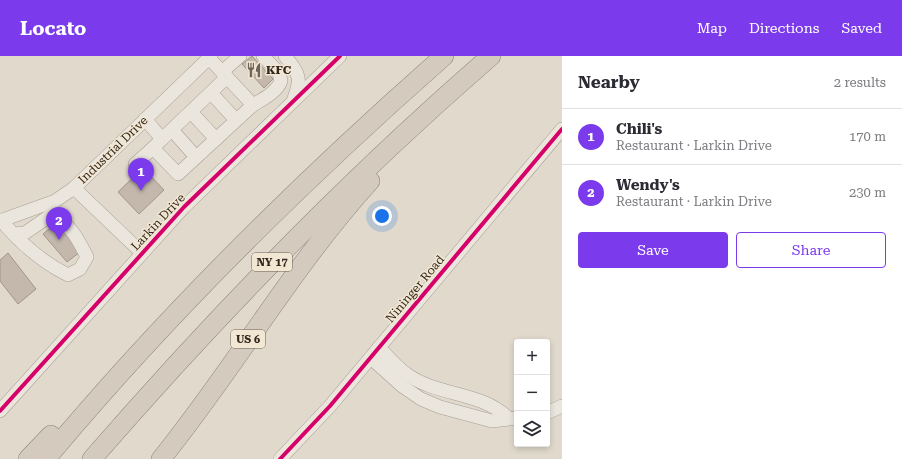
<!DOCTYPE html>
<html lang="en">
<head>
<meta charset="utf-8">
<style>
	:root { --surface:#fff; --page:#f2f2f3; --text:#2b2b33; --muted:#7c7c81; --line:#e1e1e2; --accent:#7c3aed }
	body { margin:0; font-family:"Roboto Serif",serif; background:var(--page); color:var(--text) }
	.controls { position:absolute; right:12px; bottom:12px; display:grid; overflow:hidden; border-radius:4px; box-shadow:0 2px 6px #0003 }
	.controls button { width:36px; height:36px; display:grid; place-items:center; padding:0; border:0; border-bottom:1px solid var(--line); background:var(--surface); color:var(--text); font:20px sans-serif }
	.you { position:absolute; left:382px; top:160px; width:14px; height:14px; margin:-10px; border:3px solid #fff; border-radius:50%; background:#1a73e8; box-shadow:0 0 0 6px #1a73e833 }
	.badge { display:grid; place-items:center; width:26px; height:26px; border-radius:50%; background:var(--accent); color:#fff; font-size:13px; font-weight:700 }
	.pin { position:absolute; translate:-50% -33px; filter:drop-shadow(0 1px 2px #0008) }
	.pin::after { content:''; position:absolute; top:21px; width:14px; height:12px; background:inherit; clip-path:polygon(0 0,100% 0,50% 100%) }
	.list { margin:0; padding:0; list-style:none }
	h2 { display:flex; justify-content:space-between; align-items:center; height:52px; margin:0; padding:0 16px; font-size:17px }
	h2 small { font-size:13px; font-weight:400; color:var(--muted) }
	.list li { display:grid; grid-template-columns:26px 1fr auto; gap:12px; align-items:center; box-sizing:border-box; height:56px; padding:0 16px; border-top:1px solid var(--line) }
	.list b { display:block; font-size:15px; white-space:nowrap }
	.list p { margin:0; font-size:13px; white-space:nowrap; color:var(--muted) }
	.list em { font-size:13px; font-style:normal; color:var(--muted) }
	.actions { display:flex; gap:8px; padding:12px 16px }
	.actions a { flex:1; padding:9px 0; border:1px solid var(--accent); border-radius:4px; text-align:center; font-size:14px; color:var(--accent) }
	.actions .main { background:var(--accent); color:#fff }
	.icon { flex:none; width:22px; height:22px; fill:none; stroke:currentColor; stroke-width:2; stroke-linecap:round; stroke-linejoin:round }
	.map { position:relative; flex:none; width:562px; height:403px; overflow:hidden }
	header { display:flex; align-items:center; gap:24px; box-sizing:border-box; height:56px; padding:0 20px; background:var(--accent); color:#fff }
	header strong { font-size:19px }
	nav { display:flex; gap:22px; margin-inline-start:auto; font-size:14px }
	main { display:flex }
	aside { flex:1; background:var(--surface) }
	.map>svg:first-child { display:block }
	.building { fill:#c4b8ad; stroke:#a1958c }
	.lines { fill:none; stroke-linecap:round; stroke-linejoin:round }
	.minor-casing { stroke:#a69f95; stroke-width:14 }
	.highway-casing { stroke:#8c847c; stroke-width:20 }
	.minor { stroke:#eae5dd; stroke-width:13 }
	.highway { stroke:#d4cabd; stroke-width:19 }
	.cycleway-casing { stroke:#f2e7d2; stroke-width:6 }
	.cycleway { stroke:#d6006c; stroke-width:4 }
	.labels { text-anchor:middle; stroke-width:3; stroke-linejoin:round; paint-order:stroke }
	.shield { fill:#f2e7d2; stroke:#6c6154; stroke-width:1 }
	.shield-label { font-size:11px; font-weight:bold; fill:#33271e }
	.poi-label { font-size:12px; font-weight:bold; fill:#33271e; stroke:#f2e7d2; text-anchor:start }
	.street-label { font-size:12px; fill:#33271e; stroke:#f2e7d2 }
</style>
</head>
<body>
<header>
<strong>Locato</strong>
<nav><a>Map</a><a>Directions</a><a>Saved</a></nav>
</header>
<main>
<div class="map">
<svg width="562" height="403" viewBox="0 0 562 403">
	<rect width="100%" height="100%" fill="#e1d9cc"/>
	<g class="building">
		<polygon points="252,0 273,23 264,32 242,8"/>
		<polygon points="143,112 164,134 139,158 118,136"/>
		<polygon points="54,169 59,176 63,173 80,196 67,206 43,178"/>
		<polygon points="8,197 36,233 18,248 0,225 0,204"/>
	</g>
	<g class="lines">
		<defs>
			<g id="minor">
				<path d="M 285,0 C 300,19 302,22 293,45"/>
				<polyline points="222,16 240,0"/>
				<polyline points="211,37 236,64"/>
				<path d="M 253,49 C 263,43 277,36 281,25 L 279,17 L 263,0"/>
				<polyline points="191,56 216,83"/>
				<polyline points="145,63 162,83 153,92 178,118 253,49 209,2"/>
				<polyline points="172,74 196,101"/>
				<polyline points="162,83 227,21"/>
				<polyline points="135,108 153,92"/>
				<polyline points="74,132 142,197"/>
				<path d="M 1,164 C 20,187 42,206 68,219 L 80,213 L 87,201 C 78,183 70,167 51,159 L 25,177 L 13,178"/>
				<polyline points="0,165 55,145 74,132 211,0"/>
				<path d="M 379,291 C 388,301 397,312 408,319 C 438,340 483,336 508,362"/>
				<polyline points="371,302 402,330 421,343 440,351 492,365 517,362"/>
				<polyline points="0,355 184,151 340,0"/>
				<polyline points="547,357 562,350"/>
				<polyline points="280,403 330,350 562,73"/>
			</g>
			<g id="highway">
				<polyline points="28,403 51,379"/>
				<path d="M 46,403 C 167,258 302,125 444,0"/>
				<path d="M 92,403 C 216,260 348,124 491,0"/>
				<path d="M 161,403 C 234,313 292,211 370,125"/>
			</g>
		</defs>
		<use href="#minor" class="minor-casing"/>
		<use href="#highway" class="highway-casing"/>
		<use href="#minor" class="minor"/>
		<use href="#highway" class="highway"/>
		<defs>
			<g id="cycleway">
				<polyline points="0,355 184,151 340,0"/>
				<polyline points="280,403 330,350 562,73"/>
			</g>
		</defs>
		<use href="#cycleway" class="cycleway-casing"/>
		<use href="#cycleway" class="cycleway"/>
	</g>
	<defs>
		<symbol id="restaurant-bare" viewBox="-9 -9 18 18"><path d="M-5-6h1v4h1v-4h1v4h1v-4h1v5L-1.5 .5V6h-2V.5L-5-1ZM5-6V6H3V1.5H1.5Q1.5-4 5-6Z" fill="#70655b" stroke="#f2e7d2" stroke-width="2.5" paint-order="stroke"/></symbol>
	</defs>
	<g fill-rule="evenodd">
		<use href="#restaurant-bare" x="243" y="3" width="22" height="22"/>
	</g>
	<g class="labels">
		<g class="shield">
			<rect x="252" y="197" width="40" height="18" rx="3"/>
			<rect x="231" y="274" width="34" height="18" rx="3"/>
		</g>
		<g class="shield-label">
			<text x="272" y="210">NY 17</text>
			<text x="248" y="287">US 6</text>
		</g>
		<g class="poi-label">
			<text x="266" y="18">KFC</text>
		</g>
		<g class="street-label">
			<text transform="translate(113 94) rotate(-44)" y="4">Industrial Drive</text>
			<text transform="translate(158 166) rotate(-47)" y="4">Larkin Drive</text>
			<text transform="translate(415 233) rotate(-50)" y="4">Nininger Road</text>
		</g>
	</g>
</svg>
<div class="controls">
<button>+</button>
<button>−</button>
<button><svg class="icon" aria-label="layers" viewBox="0 0 24 24"><path d="M12 4l9 5-9 5-9-5zM3 14l9 5 9-5"/></svg></button>
</div>
<div class="you"></div>
<div class="pin badge" style="left:141px;top:135px">1</div>
<div class="pin badge" style="left:59px;top:184px">2</div>
</div>
<aside>
<h2>Nearby<small>2 results</small></h2>
<ul class="list">
<li><span class="badge">1</span><div><b>Chili's</b><p>Restaurant · Larkin Drive</p></div><em>170 m</em></li>
<li><span class="badge">2</span><div><b>Wendy's</b><p>Restaurant · Larkin Drive</p></div><em>230 m</em></li>
</ul>
<div class="actions"><a class="main">Save</a><a>Share</a></div>
</aside>
</main>
</body>
</html>
